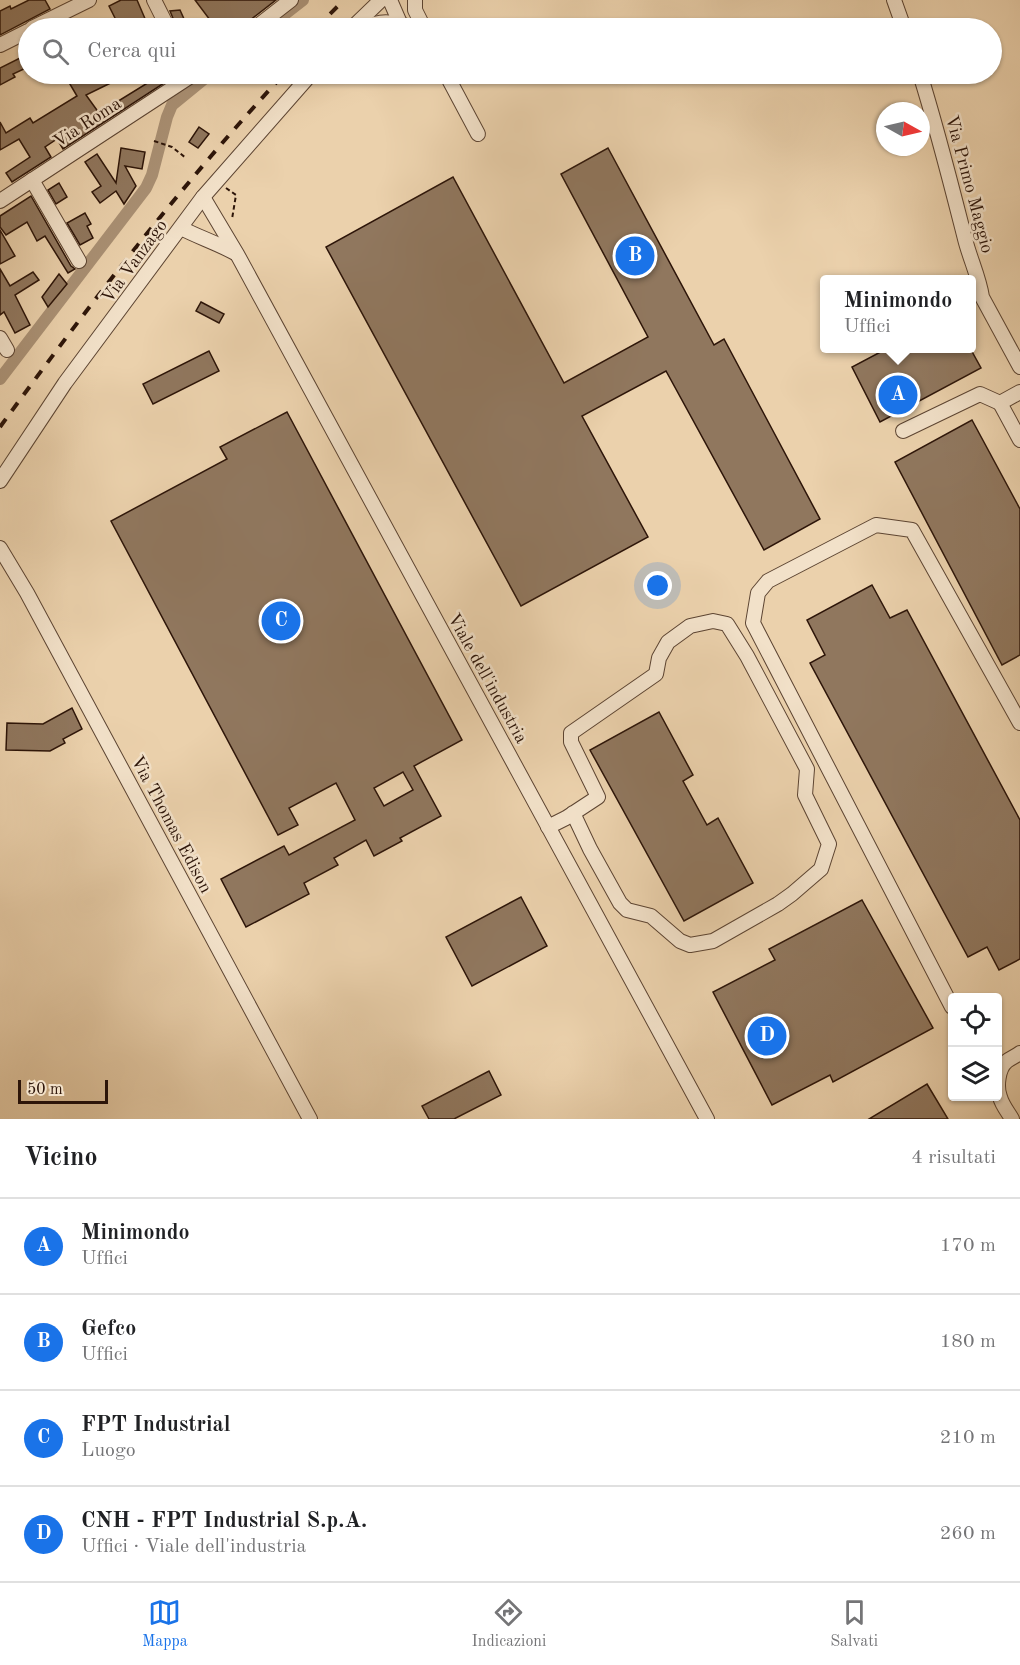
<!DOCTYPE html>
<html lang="it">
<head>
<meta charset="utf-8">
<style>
	:root { --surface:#fff; --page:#f6f6f6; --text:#202124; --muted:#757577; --line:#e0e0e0; --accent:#1a73e8 }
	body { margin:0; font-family:"Old Standard TT",serif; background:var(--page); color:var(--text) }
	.controls { position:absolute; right:18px; bottom:18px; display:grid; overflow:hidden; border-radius:6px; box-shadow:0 2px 4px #0004 }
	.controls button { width:54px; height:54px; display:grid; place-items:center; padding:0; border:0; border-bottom:2px solid var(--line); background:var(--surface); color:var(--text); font:30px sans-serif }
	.compass { position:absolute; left:876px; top:102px; width:54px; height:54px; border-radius:50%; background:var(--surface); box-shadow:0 2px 4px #0004; rotate:98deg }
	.scale { position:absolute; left:18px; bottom:15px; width:90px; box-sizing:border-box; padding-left:6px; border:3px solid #2d1509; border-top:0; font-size:16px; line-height:21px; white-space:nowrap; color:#2d1509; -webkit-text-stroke:4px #f2e1c9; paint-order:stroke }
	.you { position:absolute; left:658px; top:586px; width:21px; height:21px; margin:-15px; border:4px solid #fff; border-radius:50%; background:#1a73e8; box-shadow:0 0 0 9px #1a73e833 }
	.badge { display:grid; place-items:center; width:39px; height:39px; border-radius:50%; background:var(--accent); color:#fff; font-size:20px; font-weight:700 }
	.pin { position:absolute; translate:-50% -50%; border:3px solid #fff; box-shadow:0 2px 6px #0006 }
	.popup { position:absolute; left:820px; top:275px; width:156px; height:78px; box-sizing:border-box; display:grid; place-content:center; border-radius:6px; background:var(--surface); filter:drop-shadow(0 2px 4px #0005); font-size:20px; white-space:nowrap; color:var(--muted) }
	.popup b { font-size:22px; color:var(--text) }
	.popup::after { content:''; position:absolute; left:50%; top:100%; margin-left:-12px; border:12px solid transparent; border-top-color:var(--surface) }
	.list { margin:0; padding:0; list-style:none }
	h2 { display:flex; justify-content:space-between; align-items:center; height:78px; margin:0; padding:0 24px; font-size:26px }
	h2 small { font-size:20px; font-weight:400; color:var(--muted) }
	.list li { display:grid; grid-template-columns:39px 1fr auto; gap:18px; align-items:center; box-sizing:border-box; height:96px; padding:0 24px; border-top:2px solid var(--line) }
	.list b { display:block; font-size:22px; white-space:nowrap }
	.list p { margin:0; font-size:20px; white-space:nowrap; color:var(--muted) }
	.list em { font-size:20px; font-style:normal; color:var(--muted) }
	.icon { flex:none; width:33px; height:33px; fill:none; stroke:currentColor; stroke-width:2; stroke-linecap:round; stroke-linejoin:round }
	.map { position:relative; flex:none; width:1020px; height:1119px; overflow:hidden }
	.search { position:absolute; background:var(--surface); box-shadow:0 2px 4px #0004; left:18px; right:18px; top:18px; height:66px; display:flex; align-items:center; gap:15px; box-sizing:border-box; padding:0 21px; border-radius:33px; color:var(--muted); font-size:22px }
	.sheet { height:462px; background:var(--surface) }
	nav { display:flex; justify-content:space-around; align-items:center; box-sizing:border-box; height:84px; border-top:2px solid var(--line); background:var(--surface); font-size:16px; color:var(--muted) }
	nav a { display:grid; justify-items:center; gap:3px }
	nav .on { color:var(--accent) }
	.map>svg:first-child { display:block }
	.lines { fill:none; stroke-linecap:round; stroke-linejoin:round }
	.canal { stroke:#aa9175; stroke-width:12 }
	.building { fill:#90775e; stroke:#2d1509; stroke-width:1.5; fill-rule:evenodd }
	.minor-casing { stroke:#5c4432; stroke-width:16 }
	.path { stroke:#2d1509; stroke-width:2; stroke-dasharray:4.5 3; stroke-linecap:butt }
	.minor { stroke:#f2e1c9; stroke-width:14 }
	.rail { stroke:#2d1509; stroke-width:4; stroke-dasharray:10 10; stroke-linecap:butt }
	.labels { text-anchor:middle; stroke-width:5; stroke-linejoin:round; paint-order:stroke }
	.street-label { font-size:18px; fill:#2d1509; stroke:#f2e1c9 }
</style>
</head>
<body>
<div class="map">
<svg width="1020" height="1119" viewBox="0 0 1020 1119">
	<rect width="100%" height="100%" fill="#ebd1ac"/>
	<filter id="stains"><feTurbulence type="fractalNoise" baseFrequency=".00333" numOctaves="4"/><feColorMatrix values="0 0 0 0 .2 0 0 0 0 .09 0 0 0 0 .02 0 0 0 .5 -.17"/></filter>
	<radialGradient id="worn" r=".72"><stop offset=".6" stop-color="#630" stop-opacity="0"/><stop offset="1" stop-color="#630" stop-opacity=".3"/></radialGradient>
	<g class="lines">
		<g class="canal">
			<polyline points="267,28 303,0"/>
			<polyline points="0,379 146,188 152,175 167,117 172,105 210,74"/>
		</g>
	</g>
	<g class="building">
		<polygon points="29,0 45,0 50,9 0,35 0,11 10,6 11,9"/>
		<polygon points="121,0 137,0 149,28 120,28 109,6"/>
		<polygon points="195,0 276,0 249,21 245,28 216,28"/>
		<polygon points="180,10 185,21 191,28 177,28 170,11"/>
		<polygon points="28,54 28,67 13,74 15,77 0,85 0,68"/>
		<polygon points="64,74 129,74 86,95 99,113 162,74 178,74 63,149 57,139 45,147 51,157 12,182 6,173 30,157 19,139 0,150 0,122 6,133 30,118 33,123 77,96"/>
		<polygon points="199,127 209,134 198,148 189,142"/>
		<polygon points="121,148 145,152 142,169 125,166 136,186 124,204 116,191 100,203 92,192 101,186 85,162 97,154 116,183"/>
		<polygon points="608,148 714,345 724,339 820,519 764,550 666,371 582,416 648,537 521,606 326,247 453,177 564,383 648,337 561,174"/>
		<polygon points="59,183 67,197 56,204 48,190"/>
		<polygon points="31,196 71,266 75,269 68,273 45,236 37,241 27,222 6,235 0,227 0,216"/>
		<polygon points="85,213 91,224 87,226 93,238 80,245 67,223"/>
		<polygon points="0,230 15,256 0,264"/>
		<polygon points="0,269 10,286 33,272 39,280 15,295 30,325 15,333 4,312 0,315"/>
		<polygon points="59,274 67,284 48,307 42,297"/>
		<polygon points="201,302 224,314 219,323 196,311"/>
		<polygon points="888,348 970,348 981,368 880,422 852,367"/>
		<polygon points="209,351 219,371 153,404 143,384"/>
		<path d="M 287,412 L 462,740 L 414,766 L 441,816 L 400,838 L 402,841 L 374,856 L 366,840 L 334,858 L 338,865 L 304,883 L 309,894 L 246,927 L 221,879 L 284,846 L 289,855 L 355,820 L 336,783 L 289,808 L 298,825 L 278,835 L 111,521 L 227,459 L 220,447 ZM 403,772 L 413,790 L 384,806 L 374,788 Z"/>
		<polygon points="972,420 1020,509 1020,655 1002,665 895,462"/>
		<polygon points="872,585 890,618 907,610 1020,820 1020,959 999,970 987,947 968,957 810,663 825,655 807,620"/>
		<polygon points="72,708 82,729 63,739 65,743 50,751 6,750 7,723 43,724"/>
		<polygon points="659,712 693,775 683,781 707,825 718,818 753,883 684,921 590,750"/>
		<polygon points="521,897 547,946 472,986 446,937"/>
		<polygon points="862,900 933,1028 833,1082 830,1075 772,1105 713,992 775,960 769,949"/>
		<polygon points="489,1071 501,1095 454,1119 429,1119 422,1106"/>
		<polygon points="927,1084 948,1119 869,1119"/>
	</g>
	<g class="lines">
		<defs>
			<g id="minor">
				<polyline points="154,0 168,28"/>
				<polyline points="390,0 400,23"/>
				<polyline points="415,0 415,10 424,28"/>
				<polyline points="894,0 904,28"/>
				<polyline points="32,28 89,0"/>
				<polyline points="255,28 291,0"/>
				<polyline points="352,28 381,0"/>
				<path d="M 368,28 C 380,18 399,23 412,28"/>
				<polyline points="0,45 28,31"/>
				<polyline points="446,74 478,134"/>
				<path d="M 920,74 C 937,128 951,184 965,239 C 970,259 979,277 982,297 L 1020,367"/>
				<polyline points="32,180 79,261"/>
				<polyline points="203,197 237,254 707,1119"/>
				<polyline points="0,201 194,74"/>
				<path d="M 181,228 C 198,237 217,243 235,253"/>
				<polyline points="0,338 7,350"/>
				<polyline points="1020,392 1000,403 1020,440"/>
				<polyline points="903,431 980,394 1000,403"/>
				<polyline points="0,481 65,383 203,197 311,74"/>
				<polyline points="0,548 27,593 310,1119"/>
				<polyline points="548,827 566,818 598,797 571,742 571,733 656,674 659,658 668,642 690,626 713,621 727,624 747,656 807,769 805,795 829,844 821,869 792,894 778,904 713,941 690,945 680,941 651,916 627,910 620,903 590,849 573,813"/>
				<polyline points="952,1007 753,623 758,593 768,581 876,525 912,530 1020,723"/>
				<path d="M 1012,1119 C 1008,1112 1002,1105 1000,1097 C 996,1087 998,1068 1007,1061 C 1011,1058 1016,1056 1020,1053"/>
			</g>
		</defs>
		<use href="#minor" class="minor-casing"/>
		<g class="path">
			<polyline points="154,141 172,147 186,158"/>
			<polyline points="226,188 236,195 232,219"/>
		</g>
		<use href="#minor" class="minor"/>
		<g class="rail">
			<polyline points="316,28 344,0"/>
			<path d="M 0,427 C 89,305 181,185 284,74"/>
		</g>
	</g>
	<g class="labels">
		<g class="street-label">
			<text transform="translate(87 122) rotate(-33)" y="6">Via Roma</text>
			<text transform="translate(970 184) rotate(75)" y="6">Via Primo Maggio</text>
			<text transform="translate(134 261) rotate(-54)" y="6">Via Vanzago</text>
			<text transform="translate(488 678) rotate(61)" y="6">Viale dell'industria</text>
			<text transform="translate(172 824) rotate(62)" y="6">Via Thomas Edison</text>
		</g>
	</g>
	<rect width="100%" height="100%" filter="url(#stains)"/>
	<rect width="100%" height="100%" fill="url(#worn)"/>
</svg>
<div class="controls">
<button><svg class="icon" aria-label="locate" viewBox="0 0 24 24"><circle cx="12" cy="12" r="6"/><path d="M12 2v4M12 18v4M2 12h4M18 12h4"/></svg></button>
<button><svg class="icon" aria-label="layers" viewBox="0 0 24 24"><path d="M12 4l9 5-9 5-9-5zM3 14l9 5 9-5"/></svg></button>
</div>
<svg class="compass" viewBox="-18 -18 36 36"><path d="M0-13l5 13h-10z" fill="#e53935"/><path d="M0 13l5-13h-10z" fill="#757577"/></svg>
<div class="scale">50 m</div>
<div class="you"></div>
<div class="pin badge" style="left:898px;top:395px">A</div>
<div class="popup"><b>Minimondo</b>Uffici</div>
<div class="pin badge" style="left:635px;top:256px">B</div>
<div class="pin badge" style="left:281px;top:621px">C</div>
<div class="pin badge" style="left:767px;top:1036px">D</div>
<div class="search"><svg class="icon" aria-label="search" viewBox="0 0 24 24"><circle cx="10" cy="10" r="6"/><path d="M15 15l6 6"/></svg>Cerca qui</div>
</div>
<section class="sheet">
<h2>Vicino<small>4 risultati</small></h2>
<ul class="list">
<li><span class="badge">A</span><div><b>Minimondo</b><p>Uffici</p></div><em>170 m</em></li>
<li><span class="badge">B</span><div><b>Gefco</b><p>Uffici</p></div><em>180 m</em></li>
<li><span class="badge">C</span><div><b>FPT Industrial</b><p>Luogo</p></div><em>210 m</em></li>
<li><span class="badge">D</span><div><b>CNH - FPT Industrial S.p.A.</b><p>Uffici · Viale dell'industria</p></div><em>260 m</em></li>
</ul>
</section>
<nav>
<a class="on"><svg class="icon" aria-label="map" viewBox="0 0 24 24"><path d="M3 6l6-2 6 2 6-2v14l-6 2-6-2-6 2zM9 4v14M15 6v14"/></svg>Mappa</a>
<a><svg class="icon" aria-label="directions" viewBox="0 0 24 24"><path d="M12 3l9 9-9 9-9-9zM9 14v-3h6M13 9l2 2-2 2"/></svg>Indicazioni</a>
<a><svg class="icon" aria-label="saved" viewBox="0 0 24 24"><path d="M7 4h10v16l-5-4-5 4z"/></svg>Salvati</a>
</nav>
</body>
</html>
